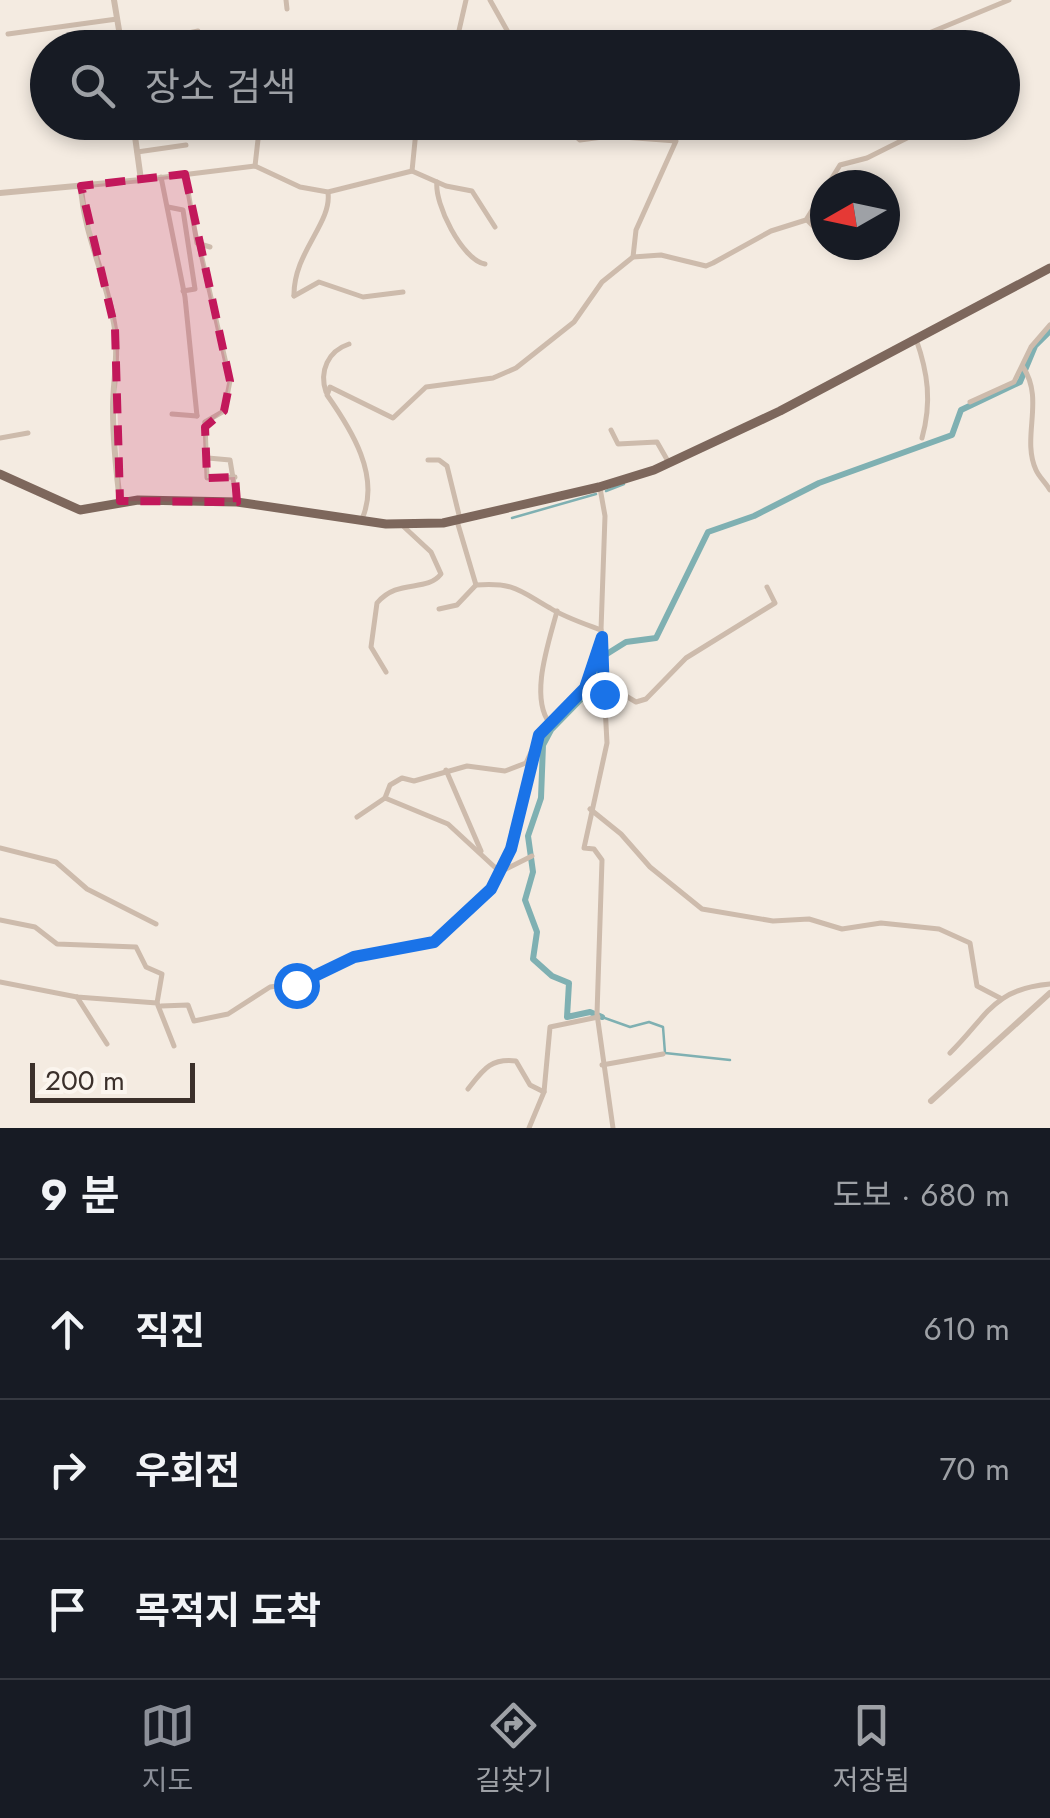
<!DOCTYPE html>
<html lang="ko">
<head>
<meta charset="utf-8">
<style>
	:root { --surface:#171b24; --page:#242831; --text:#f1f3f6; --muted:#9ea1a6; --line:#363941; --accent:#8c9099 }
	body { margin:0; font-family:Jost,"Noto Sans KR",sans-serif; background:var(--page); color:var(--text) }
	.compass { position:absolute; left:810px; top:170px; width:90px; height:90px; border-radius:50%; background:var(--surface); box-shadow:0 5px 15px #0003; rotate:261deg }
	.scale { position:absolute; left:30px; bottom:25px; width:165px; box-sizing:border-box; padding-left:10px; border:5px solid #3b302b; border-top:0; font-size:28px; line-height:35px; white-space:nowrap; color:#3b302b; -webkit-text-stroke:8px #fbf5ee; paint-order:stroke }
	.stop { position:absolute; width:30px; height:30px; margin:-22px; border:8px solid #1a73e8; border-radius:50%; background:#fff }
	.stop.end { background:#1a73e8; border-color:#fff; box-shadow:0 2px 10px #0008 }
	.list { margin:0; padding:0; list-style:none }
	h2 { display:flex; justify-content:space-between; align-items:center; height:130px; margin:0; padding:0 40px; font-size:42px }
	h2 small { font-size:32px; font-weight:400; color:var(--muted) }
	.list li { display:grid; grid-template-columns:65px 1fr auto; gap:30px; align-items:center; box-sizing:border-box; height:140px; padding:0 40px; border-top:2px solid var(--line) }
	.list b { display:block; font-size:38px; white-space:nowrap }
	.list em { font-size:32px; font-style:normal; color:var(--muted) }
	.icon { flex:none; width:55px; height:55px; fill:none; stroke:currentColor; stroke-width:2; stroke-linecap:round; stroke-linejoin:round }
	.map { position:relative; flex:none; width:1050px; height:1128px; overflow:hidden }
	.search { position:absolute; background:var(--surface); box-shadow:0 5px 15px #0003; left:30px; right:30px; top:30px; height:110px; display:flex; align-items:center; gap:25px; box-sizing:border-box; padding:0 35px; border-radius:55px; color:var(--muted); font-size:38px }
	.sheet { height:550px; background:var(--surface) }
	nav { display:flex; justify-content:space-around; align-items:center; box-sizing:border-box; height:140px; border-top:2px solid var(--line); background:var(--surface); font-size:28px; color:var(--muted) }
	nav a { display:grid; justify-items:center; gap:5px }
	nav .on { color:var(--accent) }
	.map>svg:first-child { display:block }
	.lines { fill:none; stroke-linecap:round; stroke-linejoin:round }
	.stream { stroke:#7fb0b2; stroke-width:2.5 }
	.canal { stroke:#7fb0b2; stroke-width:6 }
	.minor { stroke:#cdbbac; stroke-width:5 }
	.tertiary { stroke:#cdbbac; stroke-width:6 }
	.primary { stroke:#7d675c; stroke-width:9 }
	.route { stroke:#1a73e8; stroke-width:12 }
	.marked { fill:#c2185b; fill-opacity:0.2; stroke:#c2185b; stroke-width:8; stroke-dasharray:20 12; stroke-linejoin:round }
</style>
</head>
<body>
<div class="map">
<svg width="1050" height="1128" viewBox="0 0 1050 1128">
	<rect width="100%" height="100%" fill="#f4ebe1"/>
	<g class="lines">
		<g class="stream">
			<polyline points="606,491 624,484"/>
			<polyline points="512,518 596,494"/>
			<polyline points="602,1017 630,1027 649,1022 663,1027 665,1053 730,1060"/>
		</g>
		<polyline class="canal" points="602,1017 590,1012 567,1017 569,983 552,976 533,959 537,932 525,900 533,872 528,836 541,798 543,745 551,730 593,687 602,657 626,642 656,638 708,532 754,516 819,483 952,435 961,410 1020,382 1035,346 1050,331"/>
		<g class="minor">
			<polyline points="286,0 287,9"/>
			<polyline points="490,0 517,48"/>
			<polyline points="8,34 117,19"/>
			<polyline points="122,47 198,31 201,48"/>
			<polyline points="455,48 466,0"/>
			<polyline points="909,48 929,33 1009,0"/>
			<polyline points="275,122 308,129"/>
			<polyline points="559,122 580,140 610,136 676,141 636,230 633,257"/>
			<polyline points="137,152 186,145"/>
			<polyline points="255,166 260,122"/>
			<polyline points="412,171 416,131 422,122"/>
			<polyline points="185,174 197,243 210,247"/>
			<polyline points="161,177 185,297 197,416"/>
			<polyline points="141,180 255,166 300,187 328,192 412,171 446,186 472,191 495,227"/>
			<path d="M 437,182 C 434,203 462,260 485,264"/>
			<polyline points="168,207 183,210 195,289 183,291"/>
			<polyline points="807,220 825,238"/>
			<polyline points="199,245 230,381 224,411 205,422"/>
			<polyline points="294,296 319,282 363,297 403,292"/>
			<path d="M 294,296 C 293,253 332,223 328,193"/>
			<path d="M 916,339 C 928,373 932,402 922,438"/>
			<path d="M 1023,367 C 1045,400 1021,437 1036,470 C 1039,477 1046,483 1050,490"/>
			<path d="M 326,392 C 319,371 328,351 349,344"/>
			<polyline points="970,402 1014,382 1031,347 1050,325"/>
			<polyline points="172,414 197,416"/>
			<polyline points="205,423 207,478 235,477"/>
			<polyline points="611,430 618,444 657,442 669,463"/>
			<polyline points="0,438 28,433"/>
			<polyline points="208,458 230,460 237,502"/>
			<polyline points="428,460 439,460 447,466 460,519"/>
			<polyline points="600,488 605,516 601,630 607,743 584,848 594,849 602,860 597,1014 613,1128"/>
			<path d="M 362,519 C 381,476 351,429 327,395 L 330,387 L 393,418 L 426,387 L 493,378 L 516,368 L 574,322 L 602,282 L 633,257 L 661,255 L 706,266 L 713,263 L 771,231 L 806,220 L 840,165 L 867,158 L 919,132"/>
			<polyline points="457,521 476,585"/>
			<path d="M 439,609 L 457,605 L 476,585 C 515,582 520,591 550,608 C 564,617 585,624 601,630"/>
			<path d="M 386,672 L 371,647 L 377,603 C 398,578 426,593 441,574 L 431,552 L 403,526"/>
			<polyline points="604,683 636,702 646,699 686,658 775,603 767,587"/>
			<path d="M 550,724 C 529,697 549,642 557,611"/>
			<polyline points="446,770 481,851"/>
			<polyline points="385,798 390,785 402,778 414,781 467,766 505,771 526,763 539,735 585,689 601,644"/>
			<polyline points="590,809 621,834 650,867 702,909 773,921 809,919 842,929 881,923 939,929 970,943 977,986 1000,998"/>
			<polyline points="357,817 385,798 448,824 500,872"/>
			<polyline points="0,848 56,862 87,889 156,924"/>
			<polyline points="500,872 532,856"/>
			<polyline points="0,920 35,927 57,944 136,947 146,967 162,974 157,1003"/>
			<polyline points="0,982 77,997 157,1003 174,1046"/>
			<polyline points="77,997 107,1044"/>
			<polyline points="161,1006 188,1005 194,1021 228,1014 270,987 311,981 322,970 354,957 434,942 491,889 500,872 532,775 531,757"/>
			<path d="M 950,1053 C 987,1017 992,989 1050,984"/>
			<polyline points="602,1065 663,1054"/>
			<path d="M 468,1089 C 483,1070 490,1058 516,1061 L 530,1085 L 544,1092"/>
			<polyline points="529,1128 544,1092 550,1027 598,1017"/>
		</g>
		<g class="tertiary">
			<polyline points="114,0 122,48"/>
			<path d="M 81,186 C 84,237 108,279 115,329 C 119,355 113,382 113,408 C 113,439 116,470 120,501"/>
			<polyline points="0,193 141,180 133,122"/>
			<polyline points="931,1101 1050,993"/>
		</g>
		<polyline class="primary" points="0,474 80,510 138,500 237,502 386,524 443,523 599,487 654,470 780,411 1050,268"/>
	</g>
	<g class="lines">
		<polyline class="route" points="296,985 354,957 434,942 491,889 511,849 539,735 585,688 602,637 604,694"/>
	</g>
	<path class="marked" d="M 185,174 L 230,381 L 224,411 L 205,427 L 207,478 L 235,477 L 237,502 L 120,501 L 115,329 L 81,186 Z"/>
</svg>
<svg class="compass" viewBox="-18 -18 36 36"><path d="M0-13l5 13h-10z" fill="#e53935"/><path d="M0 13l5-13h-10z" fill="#9ea1a6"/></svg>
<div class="scale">200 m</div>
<div class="stop" style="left:296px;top:985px"></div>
<div class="stop end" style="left:604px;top:694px"></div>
<div class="search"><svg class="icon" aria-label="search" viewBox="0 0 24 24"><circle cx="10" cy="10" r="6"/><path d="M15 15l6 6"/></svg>장소 검색</div>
</div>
<section class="sheet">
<h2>9 분<small>도보 · 680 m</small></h2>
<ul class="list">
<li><svg class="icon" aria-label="ahead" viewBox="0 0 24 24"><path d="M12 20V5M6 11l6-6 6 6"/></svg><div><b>직진</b></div><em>610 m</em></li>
<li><svg class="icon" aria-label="right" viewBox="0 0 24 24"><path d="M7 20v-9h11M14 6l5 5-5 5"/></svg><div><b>우회전</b></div><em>70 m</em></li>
<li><svg class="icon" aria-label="arrive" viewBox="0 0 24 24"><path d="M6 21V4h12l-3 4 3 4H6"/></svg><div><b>목적지 도착</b></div></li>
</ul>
</section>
<nav>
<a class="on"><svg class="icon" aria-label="map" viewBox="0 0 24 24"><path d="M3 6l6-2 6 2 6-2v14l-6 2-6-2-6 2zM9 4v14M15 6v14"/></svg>지도</a>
<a><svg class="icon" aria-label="directions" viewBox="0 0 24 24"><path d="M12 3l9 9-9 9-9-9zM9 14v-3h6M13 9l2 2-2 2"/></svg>길찾기</a>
<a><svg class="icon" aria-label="saved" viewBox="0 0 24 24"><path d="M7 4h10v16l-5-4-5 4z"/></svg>저장됨</a>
</nav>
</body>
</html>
